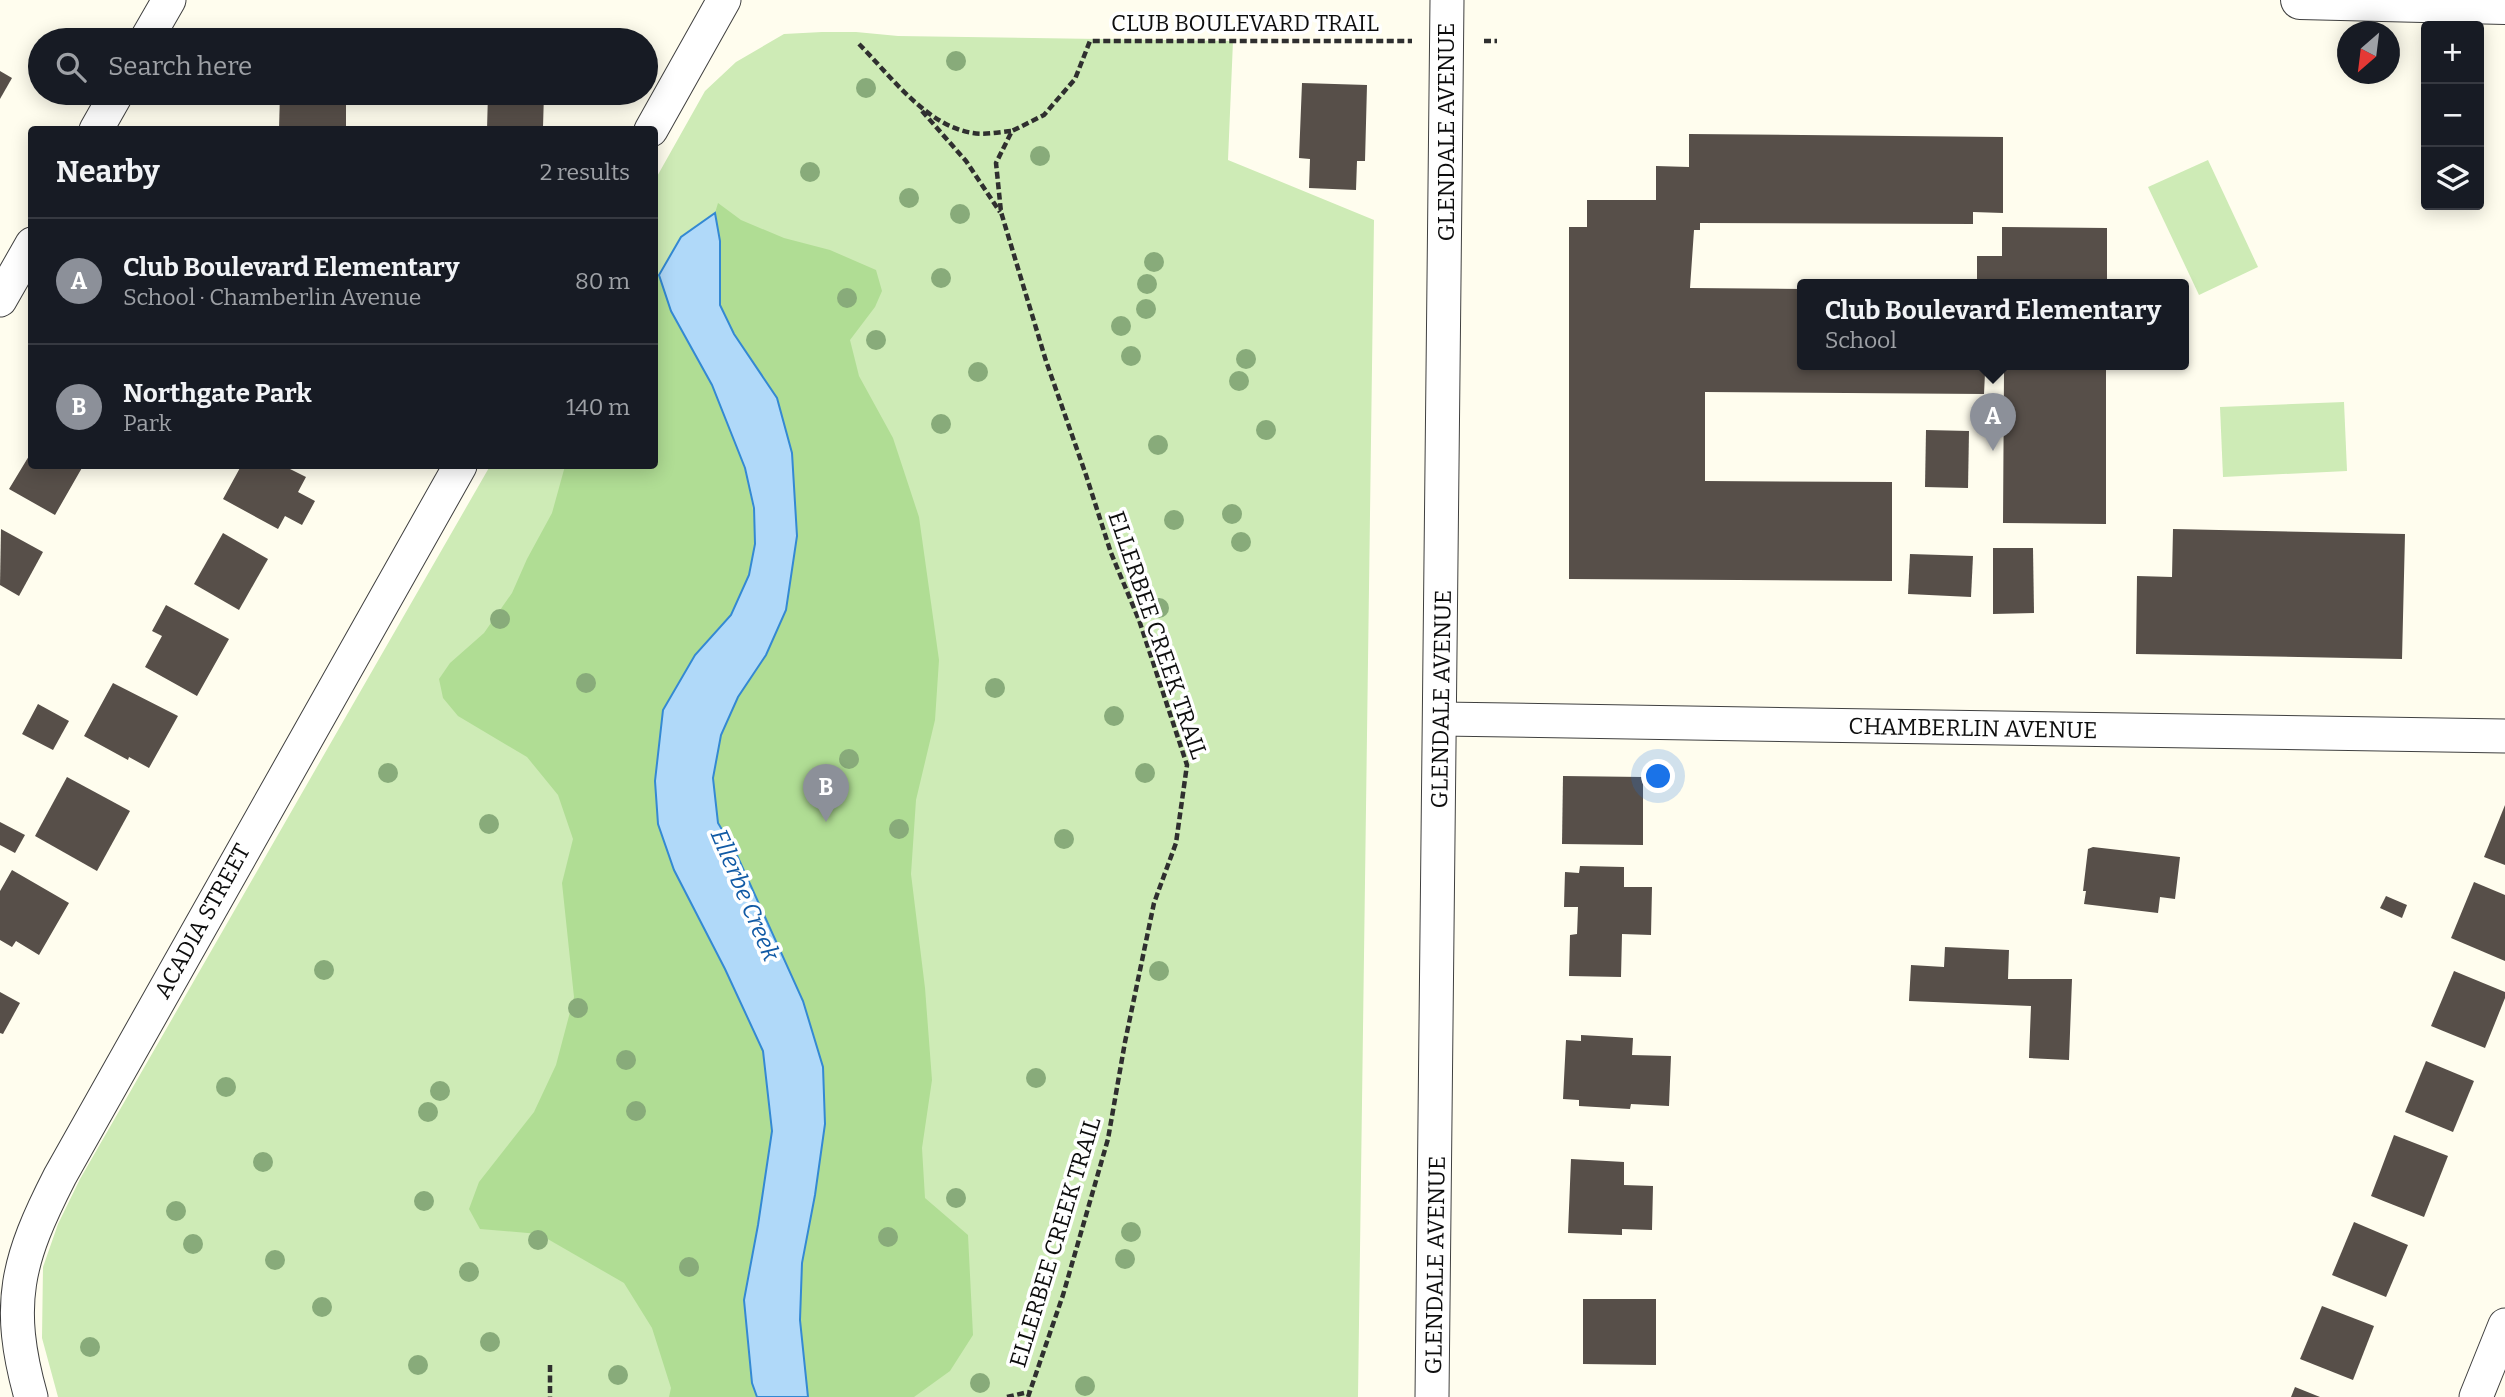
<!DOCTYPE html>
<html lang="en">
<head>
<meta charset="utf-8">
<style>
	:root { --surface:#171b24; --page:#242831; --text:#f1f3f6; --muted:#9ea1a6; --line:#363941; --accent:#8c9099 }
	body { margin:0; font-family:Bitter,serif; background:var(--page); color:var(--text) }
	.controls { position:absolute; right:21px; top:21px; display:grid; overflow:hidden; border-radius:7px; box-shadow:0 4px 18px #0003 }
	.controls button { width:63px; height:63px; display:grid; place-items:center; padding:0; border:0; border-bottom:2px solid var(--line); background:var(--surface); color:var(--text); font:35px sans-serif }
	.compass { position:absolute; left:2337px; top:21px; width:63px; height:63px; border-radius:50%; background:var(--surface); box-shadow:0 4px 18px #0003; rotate:208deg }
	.you { position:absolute; left:1659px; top:777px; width:24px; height:24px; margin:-18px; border:5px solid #fff; border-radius:50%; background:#1a73e8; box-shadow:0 0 0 10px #1a73e833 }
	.badge { display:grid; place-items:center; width:46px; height:46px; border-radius:50%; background:var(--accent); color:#fff; font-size:23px; font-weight:700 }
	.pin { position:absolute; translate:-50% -58px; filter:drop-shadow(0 2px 4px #0008) }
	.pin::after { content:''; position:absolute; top:37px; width:24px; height:21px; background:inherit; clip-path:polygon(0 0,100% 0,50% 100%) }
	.popup { position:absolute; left:1797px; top:279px; width:392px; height:91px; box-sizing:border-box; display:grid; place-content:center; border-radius:7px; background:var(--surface); filter:drop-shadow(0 2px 5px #0005); font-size:23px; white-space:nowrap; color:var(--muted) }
	.popup b { font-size:26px; color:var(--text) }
	.popup::after { content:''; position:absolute; left:50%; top:100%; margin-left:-14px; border:14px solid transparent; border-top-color:var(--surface) }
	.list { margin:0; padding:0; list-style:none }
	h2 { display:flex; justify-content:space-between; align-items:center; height:91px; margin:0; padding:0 28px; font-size:30px }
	h2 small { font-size:23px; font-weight:400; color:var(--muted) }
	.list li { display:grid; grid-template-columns:46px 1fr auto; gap:21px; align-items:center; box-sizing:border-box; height:126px; padding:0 28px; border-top:2px solid var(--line) }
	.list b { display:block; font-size:26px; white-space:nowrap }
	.list p { margin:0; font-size:23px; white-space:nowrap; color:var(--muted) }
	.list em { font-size:23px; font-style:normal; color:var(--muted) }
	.icon { flex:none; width:38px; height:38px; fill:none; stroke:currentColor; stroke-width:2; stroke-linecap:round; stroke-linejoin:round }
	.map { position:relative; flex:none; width:2505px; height:1397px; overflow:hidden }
	.search { position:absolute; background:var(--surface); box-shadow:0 4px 18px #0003; left:28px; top:28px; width:630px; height:77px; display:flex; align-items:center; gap:18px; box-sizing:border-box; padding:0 24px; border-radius:38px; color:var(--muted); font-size:26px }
	.panel { position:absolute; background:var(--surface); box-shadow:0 4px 18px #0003; left:28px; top:126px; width:630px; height:343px; border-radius:7px }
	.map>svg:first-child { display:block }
	.green { fill:#ceebb6 }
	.forest { fill:#b0dd94 }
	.water { fill:#b0d9f9; stroke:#3489d3; stroke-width:2 }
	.building { fill:#574f49 }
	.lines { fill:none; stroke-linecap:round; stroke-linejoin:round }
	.minor-casing { stroke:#404040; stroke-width:35 }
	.tertiary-casing { stroke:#404040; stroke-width:40 }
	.path { stroke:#2f2f2f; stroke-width:4.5; stroke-dasharray:7 3.5; stroke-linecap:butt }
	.minor { stroke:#fff; stroke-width:33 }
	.tertiary { stroke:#fff; stroke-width:38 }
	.tree { fill:#88ab7a }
	.labels { text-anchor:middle; stroke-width:7; stroke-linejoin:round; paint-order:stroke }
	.street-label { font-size:23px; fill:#0d0d0d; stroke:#fff }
	.water-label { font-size:24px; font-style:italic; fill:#115aa5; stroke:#fff }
</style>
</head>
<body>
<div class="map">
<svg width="2505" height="1397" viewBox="0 0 2505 1397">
	<rect width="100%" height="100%" fill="#fffdee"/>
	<g class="green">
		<polygon points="822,32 856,32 898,36 1233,41 1228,160 1374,220 1358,1397 58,1397 42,1338 43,1267 58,1224 80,1179 490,466 654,466 655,180 705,91 736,62 784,34"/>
		<polygon points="2208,160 2258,267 2199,295 2148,187"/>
		<polygon points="2344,402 2347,471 2223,477 2220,407"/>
	</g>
	<g class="forest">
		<polygon points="718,203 741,220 784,238 830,250 876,270 882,291 875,307 850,340 859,376 893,438 919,517 939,660 935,720 916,800 911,874 925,988 932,1080 922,1148 925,1198 968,1235 973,1335 950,1371 914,1397 808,1397 800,1320 802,1263 815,1195 825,1124 823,1067 803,1001 736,853 718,823 713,778 720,735 738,697 766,655 797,536 792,453 777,398 734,334 720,305 720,241 715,213"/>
		<path d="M 655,273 L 659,275 C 663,287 666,299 671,310 C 682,336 700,360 712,386 C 745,456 778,543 731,615 C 721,629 706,642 695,655 L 725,969 L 763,1051 L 772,1131 L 758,1225 L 744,1300 L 752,1383 L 757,1397 L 669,1397 L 671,1388 L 652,1328 L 624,1283 L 539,1234 L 480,1229 L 469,1209 L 479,1182 L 534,1112 L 556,1065 L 574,997 L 562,883 L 573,839 L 558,795 L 527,757 L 458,716 L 443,698 L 439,679 L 450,663 L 484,633 L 512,593 L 527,559 L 552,513 L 565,466 L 654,466 Z"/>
	</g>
	<polygon class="water" points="715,213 720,241 720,305 734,334 777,398 792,453 797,536 786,610 766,655 738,697 721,735 713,778 718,823 736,853 803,1001 823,1067 825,1124 815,1195 802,1263 800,1320 808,1397 757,1397 752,1383 744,1300 758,1225 772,1131 763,1051 725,969 674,870 658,824 655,781 663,710 695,655 731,615 749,575 755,544 754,508 745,468 712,385 671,311 659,275 681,237"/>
	<g class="building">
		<polygon points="0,71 12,78 0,99"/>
		<polygon points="1302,83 1367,85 1365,161 1357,161 1356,190 1309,188 1310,159 1299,158"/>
		<polygon points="280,93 346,93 346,130 279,130"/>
		<polygon points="488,93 544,93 543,127 535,127 535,130 487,130"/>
		<polygon points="1689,134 2003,137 2003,213 1973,212 1973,224 1700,223 1700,230 1694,230 1690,288 1802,289 1802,365 2106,365 2106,524 2003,523 2004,373 1985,373 1984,394 1705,392 1705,481 1892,482 1892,581 1569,579 1569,227 1587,227 1587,200 1656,200 1656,166 1689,167"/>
		<polygon points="2002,227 2107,228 2107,285 1977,285 1977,256 2002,256"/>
		<polygon points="1926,430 1969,431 1968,488 1925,487"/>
		<polygon points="32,451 32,466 83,466 55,515 9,489"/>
		<polygon points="241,466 284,466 306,477 298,492 315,501 302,525 285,516 278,529 223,499"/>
		<polygon points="1,529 43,552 19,596 0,585"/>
		<polygon points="2173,529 2405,534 2402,659 2136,654 2137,576 2172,577"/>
		<polygon points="223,533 268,559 239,610 194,584"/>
		<polygon points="1993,548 2033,548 2034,613 1993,614"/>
		<polygon points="1910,554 1973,556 1971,597 1908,594"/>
		<polygon points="166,605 229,639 197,696 145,667 162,636 152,631"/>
		<polygon points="113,683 178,716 149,768 129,757 128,760 84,736"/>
		<polygon points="38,704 69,721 53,750 22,734"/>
		<polygon points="1563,776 1643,777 1643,845 1562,844"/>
		<polygon points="67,777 130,811 97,871 35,836"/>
		<polygon points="2505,805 2505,865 2484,857"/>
		<polygon points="0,822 25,835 15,853 0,845"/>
		<polygon points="2093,847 2180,857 2175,899 2160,897 2158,913 2084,904 2086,891 2083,891 2088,849"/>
		<polygon points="1580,866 1624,867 1624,887 1652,887 1651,935 1622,934 1621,977 1569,976 1570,935 1577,934 1578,907 1564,907 1565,872 1579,873"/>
		<polygon points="12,870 69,903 39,955 16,941 12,947 0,940 0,891"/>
		<polygon points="2474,882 2505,895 2505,961 2451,938"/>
		<polygon points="2386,896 2407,905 2402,918 2380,908"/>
		<polygon points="1945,947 2009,950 2008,979 2072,979 2069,1060 2029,1058 2031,1006 1909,1001 1911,965 1944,967"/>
		<polygon points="2454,971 2505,992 2505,998 2485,1048 2431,1026"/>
		<polygon points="0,992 20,1003 3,1034 0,1033"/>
		<polygon points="1581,1035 1633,1038 1632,1055 1671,1056 1669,1106 1631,1104 1630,1109 1579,1106 1579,1100 1563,1099 1566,1040 1581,1041"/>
		<polygon points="2426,1061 2474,1081 2453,1132 2405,1112"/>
		<polygon points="2394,1135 2448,1156 2424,1217 2371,1196"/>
		<polygon points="1571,1159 1624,1162 1624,1185 1653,1186 1652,1230 1622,1229 1622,1235 1568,1233"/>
		<polygon points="2354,1222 2408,1245 2386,1297 2332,1275"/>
		<polygon points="1583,1299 1656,1299 1656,1365 1583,1364"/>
		<polygon points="2322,1306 2374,1326 2353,1380 2300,1359"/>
		<polygon points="2295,1387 2320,1397 2291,1397"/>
	</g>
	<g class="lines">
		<defs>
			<g id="minor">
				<polyline points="146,40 169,0"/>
				<polyline points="96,130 117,93"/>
				<polyline points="651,130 724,0"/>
				<polyline points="0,300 32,244"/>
				<polyline points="1441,719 2505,736"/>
				<path d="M 31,1397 C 5,1304 17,1260 60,1176 L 460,466"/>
				<polyline points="1432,1397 1447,0"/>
				<polyline points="2476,1397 2505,1325"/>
			</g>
			<polyline id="tertiary" points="2300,0 2505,5"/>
		</defs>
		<use href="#minor" class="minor-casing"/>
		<use href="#tertiary" class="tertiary-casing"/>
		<g class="path">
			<polyline points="1484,41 1497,41"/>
			<path d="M 859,44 C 890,75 926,126 973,133 C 985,135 1000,132 1011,131"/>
			<polyline points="922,111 966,161 1000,212"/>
			<polyline points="550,1365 550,1397"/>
			<polyline points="1007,1397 1028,1392"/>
			<polyline points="1028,1397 1063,1295 1108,1139 1125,1042 1154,903 1176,843 1187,765 1139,620 1111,553 1086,475 1046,361 1001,212 996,163 1012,131 1044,115 1075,79 1090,41 1412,41"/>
		</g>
		<use href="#minor" class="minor"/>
		<use href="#tertiary" class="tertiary"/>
	</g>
	<g class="tree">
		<circle cx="956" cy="61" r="10"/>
		<circle cx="866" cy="88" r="10"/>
		<circle cx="1040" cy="156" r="10"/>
		<circle cx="810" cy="172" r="10"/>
		<circle cx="909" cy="198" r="10"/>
		<circle cx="960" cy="214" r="10"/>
		<circle cx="1154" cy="262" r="10"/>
		<circle cx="941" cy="278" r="10"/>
		<circle cx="1147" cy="284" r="10"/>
		<circle cx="847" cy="298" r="10"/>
		<circle cx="1146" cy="309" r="10"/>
		<circle cx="1121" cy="326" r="10"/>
		<circle cx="876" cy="340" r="10"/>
		<circle cx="1131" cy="356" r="10"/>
		<circle cx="1246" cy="359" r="10"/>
		<circle cx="978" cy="372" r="10"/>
		<circle cx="1239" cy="381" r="10"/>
		<circle cx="941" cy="424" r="10"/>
		<circle cx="1266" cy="430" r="10"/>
		<circle cx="1158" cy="445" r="10"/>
		<circle cx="1232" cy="514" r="10"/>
		<circle cx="1174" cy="520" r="10"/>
		<circle cx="1241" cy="542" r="10"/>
		<circle cx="1159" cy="608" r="10"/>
		<circle cx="500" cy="619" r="10"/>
		<circle cx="586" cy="683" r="10"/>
		<circle cx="995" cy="688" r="10"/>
		<circle cx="1114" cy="716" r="10"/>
		<circle cx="849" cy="759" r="10"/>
		<circle cx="388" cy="773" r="10"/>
		<circle cx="1145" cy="773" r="10"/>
		<circle cx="489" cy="824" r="10"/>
		<circle cx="899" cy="829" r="10"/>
		<circle cx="1064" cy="839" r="10"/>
		<circle cx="324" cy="970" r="10"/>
		<circle cx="1159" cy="971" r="10"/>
		<circle cx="578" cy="1008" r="10"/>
		<circle cx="626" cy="1060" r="10"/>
		<circle cx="1036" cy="1078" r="10"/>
		<circle cx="226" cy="1087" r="10"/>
		<circle cx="440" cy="1091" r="10"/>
		<circle cx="636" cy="1111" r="10"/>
		<circle cx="428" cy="1112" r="10"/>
		<circle cx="263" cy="1162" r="10"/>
		<circle cx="956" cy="1198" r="10"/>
		<circle cx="424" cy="1201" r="10"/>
		<circle cx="176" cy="1211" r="10"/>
		<circle cx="1131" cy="1232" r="10"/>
		<circle cx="888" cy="1237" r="10"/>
		<circle cx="538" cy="1240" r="10"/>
		<circle cx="193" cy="1244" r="10"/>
		<circle cx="1125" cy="1259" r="10"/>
		<circle cx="275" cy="1260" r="10"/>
		<circle cx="689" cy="1267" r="10"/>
		<circle cx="469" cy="1272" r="10"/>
		<circle cx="322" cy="1307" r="10"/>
		<circle cx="490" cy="1342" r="10"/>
		<circle cx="90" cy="1347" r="10"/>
		<circle cx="418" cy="1365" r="10"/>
		<circle cx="618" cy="1375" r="10"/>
		<circle cx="980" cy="1383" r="10"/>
		<circle cx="1085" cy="1386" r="10"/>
	</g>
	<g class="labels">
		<g class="street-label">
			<text x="1245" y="31">CLUB BOULEVARD TRAIL</text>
			<text transform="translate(1446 132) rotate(-90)" y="8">GLENDALE AVENUE</text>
			<text transform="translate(1158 635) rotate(71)" y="8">ELLERBEE CREEK TRAIL</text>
			<text transform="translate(1441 699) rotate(-89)" y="8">GLENDALE AVENUE</text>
			<text transform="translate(1973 728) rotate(1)" y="8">CHAMBERLIN AVENUE</text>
			<text transform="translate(202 921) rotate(-61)" y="8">ACADIA STREET</text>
			<text transform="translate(1055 1242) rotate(-73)" y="8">ELLERBEE CREEK TRAIL</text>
			<text transform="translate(1435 1265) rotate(-89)" y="8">GLENDALE AVENUE</text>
		</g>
		<g class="water-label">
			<text transform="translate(745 895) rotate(67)" y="8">Ellerbe Creek</text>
		</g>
	</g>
</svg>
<div class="controls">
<button>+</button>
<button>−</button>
<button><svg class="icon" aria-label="layers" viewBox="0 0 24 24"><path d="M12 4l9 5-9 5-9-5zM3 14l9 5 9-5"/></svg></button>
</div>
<svg class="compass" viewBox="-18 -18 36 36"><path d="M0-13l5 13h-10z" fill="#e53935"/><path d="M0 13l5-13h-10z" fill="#9ea1a6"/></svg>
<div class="you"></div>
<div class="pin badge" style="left:1993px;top:451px">A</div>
<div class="popup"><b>Club Boulevard Elementary</b>School</div>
<div class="pin badge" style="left:826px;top:822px">B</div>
<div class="search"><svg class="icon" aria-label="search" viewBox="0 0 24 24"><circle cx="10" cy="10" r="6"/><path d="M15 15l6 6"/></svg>Search here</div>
<section class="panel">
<h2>Nearby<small>2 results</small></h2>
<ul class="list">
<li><span class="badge">A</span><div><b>Club Boulevard Elementary</b><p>School · Chamberlin Avenue</p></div><em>80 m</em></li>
<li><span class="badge">B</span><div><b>Northgate Park</b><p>Park</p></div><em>140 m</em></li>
</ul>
</section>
</div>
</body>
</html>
